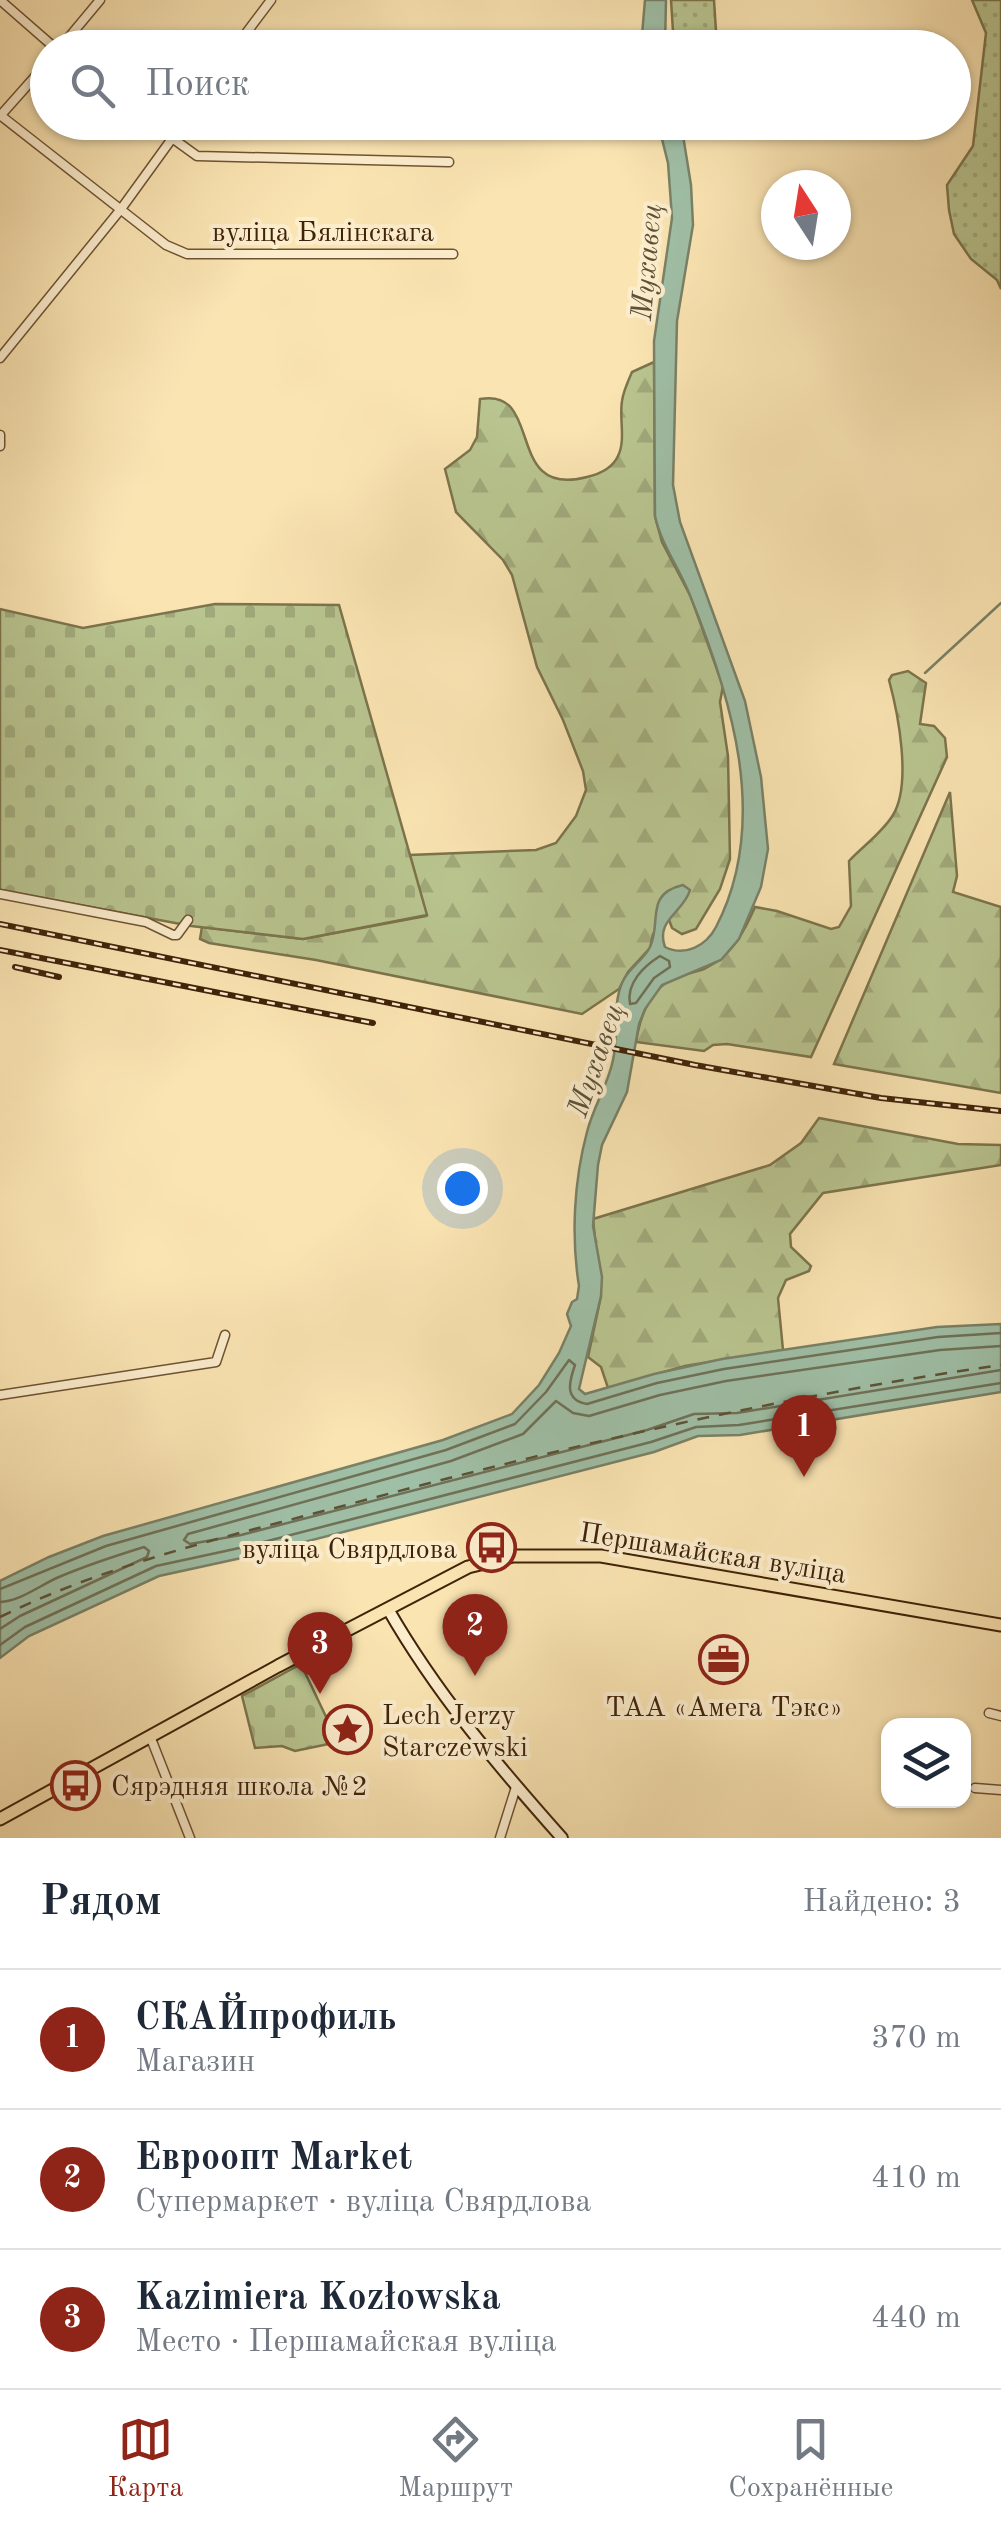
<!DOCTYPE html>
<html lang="ru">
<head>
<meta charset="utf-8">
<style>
	:root { --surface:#fff; --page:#f2f2f3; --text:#1f2937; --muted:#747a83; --line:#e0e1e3; --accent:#8f2418 }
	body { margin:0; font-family:"Old Standard TT",serif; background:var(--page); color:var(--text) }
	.controls { position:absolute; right:30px; bottom:30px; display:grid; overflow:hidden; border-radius:20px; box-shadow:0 2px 8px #0004 }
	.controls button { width:90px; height:90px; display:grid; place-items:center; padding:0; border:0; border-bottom:2px solid var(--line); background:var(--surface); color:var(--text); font:50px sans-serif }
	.compass { position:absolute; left:761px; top:170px; width:90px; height:90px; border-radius:50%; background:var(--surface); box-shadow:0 2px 8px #0004; rotate:348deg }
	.you { position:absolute; left:462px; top:1188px; width:35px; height:35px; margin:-25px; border:8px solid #fff; border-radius:50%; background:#1a73e8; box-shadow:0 0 0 15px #1a73e833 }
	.badge { display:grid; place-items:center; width:65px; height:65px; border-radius:50%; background:var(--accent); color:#fff; font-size:32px; font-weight:700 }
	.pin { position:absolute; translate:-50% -82px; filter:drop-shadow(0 2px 5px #0008) }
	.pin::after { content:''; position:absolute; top:52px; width:35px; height:30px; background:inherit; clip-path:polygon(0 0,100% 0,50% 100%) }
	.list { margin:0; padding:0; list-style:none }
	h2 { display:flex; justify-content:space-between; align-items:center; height:130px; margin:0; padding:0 40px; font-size:42px }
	h2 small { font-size:32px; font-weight:400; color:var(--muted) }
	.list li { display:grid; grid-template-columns:65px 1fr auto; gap:30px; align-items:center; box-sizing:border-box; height:140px; padding:0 40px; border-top:2px solid var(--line) }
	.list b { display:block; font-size:38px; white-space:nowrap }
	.list p { margin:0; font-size:32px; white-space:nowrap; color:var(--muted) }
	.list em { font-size:32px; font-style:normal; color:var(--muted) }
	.icon { flex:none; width:55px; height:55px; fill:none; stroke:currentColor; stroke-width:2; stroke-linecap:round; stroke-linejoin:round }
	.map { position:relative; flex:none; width:1001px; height:1838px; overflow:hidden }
	.search { position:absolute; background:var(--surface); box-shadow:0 2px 8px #0004; left:30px; right:30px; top:30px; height:110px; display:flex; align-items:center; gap:25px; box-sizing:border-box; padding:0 35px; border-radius:55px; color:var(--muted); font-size:38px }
	.sheet { height:550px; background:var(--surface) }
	nav { display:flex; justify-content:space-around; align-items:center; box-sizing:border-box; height:140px; border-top:2px solid var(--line); background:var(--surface); font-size:28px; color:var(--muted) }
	nav a { display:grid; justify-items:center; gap:5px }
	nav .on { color:var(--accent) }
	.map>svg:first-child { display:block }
	.grass { fill:url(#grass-dots); stroke:#7c744c; stroke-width:2.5 }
	.forest { fill:url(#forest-firs); stroke:#7c744c; stroke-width:2.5 }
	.cemetery { fill:url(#cemetery-stones); stroke:#7c744c; stroke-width:2.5 }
	.water { fill:#9fbfa6; stroke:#798167; stroke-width:2.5 }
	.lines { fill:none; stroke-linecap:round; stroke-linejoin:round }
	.shore { stroke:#6f7157; stroke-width:2.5 }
	.stream { stroke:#798167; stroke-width:2.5 }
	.ferry { stroke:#5c5237; stroke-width:2.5; stroke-dasharray:12 10; stroke-linecap:butt }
	.minor-casing { stroke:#6e5332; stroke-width:11 }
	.secondary-casing { stroke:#3f2308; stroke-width:14 }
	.primary-casing { stroke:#3f2308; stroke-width:15 }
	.minor { stroke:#fcedcd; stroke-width:8 }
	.secondary { stroke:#fcedcd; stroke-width:10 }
	.primary { stroke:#fae4b2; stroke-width:11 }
	.rail-casing { stroke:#3f2308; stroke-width:6 }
	.rail { stroke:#fcedcd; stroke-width:2.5; stroke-dasharray:8; stroke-linecap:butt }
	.labels { text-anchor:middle; stroke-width:8; stroke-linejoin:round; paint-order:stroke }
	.street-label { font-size:28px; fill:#3f2308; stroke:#fcedcd }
	.poi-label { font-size:28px; fill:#3f2308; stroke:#fcedcd; text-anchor:start }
	.water-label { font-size:30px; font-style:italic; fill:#5c5237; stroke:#fcedcd }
</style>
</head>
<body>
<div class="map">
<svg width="1001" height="1838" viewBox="0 0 1001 1838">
	<defs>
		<pattern id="grass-dots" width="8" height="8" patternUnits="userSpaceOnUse" patternTransform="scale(2.5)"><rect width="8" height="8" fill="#b9c590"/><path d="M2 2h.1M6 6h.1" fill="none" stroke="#a0a97b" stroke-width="1.8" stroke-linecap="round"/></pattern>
		<pattern id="forest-firs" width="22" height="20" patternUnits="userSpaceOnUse" patternTransform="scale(2.5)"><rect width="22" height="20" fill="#b9c590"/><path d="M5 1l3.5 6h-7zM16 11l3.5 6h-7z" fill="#a0a97b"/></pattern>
		<pattern id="cemetery-stones" width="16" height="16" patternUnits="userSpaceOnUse" patternTransform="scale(2.5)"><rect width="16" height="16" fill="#b9c590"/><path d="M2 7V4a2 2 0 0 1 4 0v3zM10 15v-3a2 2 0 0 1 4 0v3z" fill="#a0a97b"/></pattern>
	</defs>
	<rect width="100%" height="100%" fill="#fae4b2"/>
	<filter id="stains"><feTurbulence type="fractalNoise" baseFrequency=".002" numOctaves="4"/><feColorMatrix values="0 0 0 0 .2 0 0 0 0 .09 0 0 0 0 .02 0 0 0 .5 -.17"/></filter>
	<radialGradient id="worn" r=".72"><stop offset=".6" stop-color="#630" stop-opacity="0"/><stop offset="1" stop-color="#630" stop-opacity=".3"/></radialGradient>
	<g class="grass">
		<polygon points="671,0 714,0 717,47 674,47"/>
		<polygon points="972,0 1001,0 1001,289 997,280 971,259 954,234 949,210 947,185 973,146 986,33"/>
	</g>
	<g class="forest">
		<path d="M 654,362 L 655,516 L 662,542 L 691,597 L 723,686 L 720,702 L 728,756 L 730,859 L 720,889 L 696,929 L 682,934 L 672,928 L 668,917 L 690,890 L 653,934 L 650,948 L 628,972 L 619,989 L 582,1014 L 316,960 L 209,943 L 200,939 L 202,927 L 303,939 L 426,916 L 410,855 L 536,850 L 556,843 L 576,816 L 586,790 L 583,771 L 563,720 L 537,667 L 512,575 L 503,560 L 456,512 L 445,469 L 470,450 L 477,437 L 480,399 C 545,387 503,499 587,477 C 600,474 612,469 618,456 C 626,440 619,418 622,401 C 623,392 628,381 632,372 Z"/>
		<path d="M 908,671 L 926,683 L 920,724 L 934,726 L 945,738 L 947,757 L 811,1057 L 727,1044 L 713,1045 L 704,1051 L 636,1042 C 640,1016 650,988 676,977 C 685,973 697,973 706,968 C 732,955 744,932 755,907 L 777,911 L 831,929 L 839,927 L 851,906 L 849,861 C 863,846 882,833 893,815 C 912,784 898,713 889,680 L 892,675 Z"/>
		<polygon points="950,792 957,876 953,892 1001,907 1001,1093 834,1064"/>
		<polygon points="819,1118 958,1144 1001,1145 1001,1165 823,1193 790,1234 791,1247 811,1266 809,1271 786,1280 778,1298 783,1350 685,1366 608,1388 601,1367 588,1357 601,1296 593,1219 770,1165 801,1143"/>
	</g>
	<g class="cemetery">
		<polygon points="215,604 339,605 427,915 303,939 191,926 0,890 0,609 83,628"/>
		<polygon points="301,1664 338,1742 295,1751 282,1746 255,1748 242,1696"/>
	</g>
	<g class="water">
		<polygon points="645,0 666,0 665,47 641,47"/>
		<path d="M 658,123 L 681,123 L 691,185 L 693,225 L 677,321 L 673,485 L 680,522 L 745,701 L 761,777 L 768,849 L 761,887 L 739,939 L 721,960 L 662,985 L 645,1009 L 639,1024 L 627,1092 L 602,1145 L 598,1165 L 593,1226 L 602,1277 L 601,1296 L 579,1389 L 585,1394 L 654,1374 L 722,1359 L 937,1327 L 1001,1324 L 1001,1392 L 740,1435 L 698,1436 L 654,1452 L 246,1557 L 159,1576 L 29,1636 L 0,1658 L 0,1581 L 49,1557 L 103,1536 L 443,1440 L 512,1414 L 539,1385 L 559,1353 L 571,1326 L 567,1314 L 572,1302 L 577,1299 L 579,1286 C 571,1237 574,1180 587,1132 C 593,1107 608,1085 613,1060 C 619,1035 612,1006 622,983 C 628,968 643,961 650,947 C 662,922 644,894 683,885 L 690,890 C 684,912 655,920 665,947 C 685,957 706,946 716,927 C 771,821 731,696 689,593 C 678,566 661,544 655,516 L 654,341 L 672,218 L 668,163 Z"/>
	</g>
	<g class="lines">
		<g class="shore">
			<path d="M 660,956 L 669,961 L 670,967 L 654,978 L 636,1003 L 630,1004 C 626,983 644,966 660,956 Z"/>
			<polyline points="1001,1346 940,1350 726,1381 660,1395 589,1416 573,1413 556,1401 523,1434 451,1461 188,1534 184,1540 190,1544 241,1535 647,1430 694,1414 737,1413 1001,1370"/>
			<path d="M 0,1589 L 106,1546 L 446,1450 L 515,1424 L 546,1392 L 569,1360 L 575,1365 C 569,1382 564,1400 587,1404 L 657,1383 L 724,1369 L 938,1337 L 1001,1333"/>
			<path d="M 0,1602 C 21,1601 40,1585 59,1577 C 87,1565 115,1556 144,1547 L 149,1551 L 147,1557 L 20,1616 L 0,1629"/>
			<polyline points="0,1645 25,1627 156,1566 244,1547 651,1442 696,1427 739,1425 1001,1383"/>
		</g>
		<polyline class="stream" points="925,673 1001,603"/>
		<path class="ferry" d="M 0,1617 C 112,1562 234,1535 354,1503 C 567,1446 783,1396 1001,1365"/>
		<defs>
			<g id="minor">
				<polyline points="0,0 55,48"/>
				<polyline points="240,40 261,48"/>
				<polyline points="60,48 100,0"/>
				<polyline points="235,48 271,0"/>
				<polyline points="0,115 166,245 187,254 453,254"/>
				<polyline points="0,116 48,62"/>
				<polyline points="150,122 197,156 449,162"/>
				<polyline points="0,358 121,209 184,122"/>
				<polyline points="0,435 0,446"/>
				<polyline points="0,894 146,922 173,935 177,935 188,920"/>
				<polyline points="0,1395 216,1362 225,1335"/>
				<polyline points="989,1713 1001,1716"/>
				<polyline points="150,1736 190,1838"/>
				<polyline points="975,1788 1001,1790"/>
				<polyline points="500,1838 516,1787"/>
			</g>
			<path id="secondary" d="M 388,1609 C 436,1693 498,1766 562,1838"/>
			<polyline id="primary" points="0,1819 278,1666 468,1567 513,1556 601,1556 1001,1625"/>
		</defs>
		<use href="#minor" class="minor-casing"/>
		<use href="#secondary" class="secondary-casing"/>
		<use href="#primary" class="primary-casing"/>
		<use href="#minor" class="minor"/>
		<use href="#secondary" class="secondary"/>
		<use href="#primary" class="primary"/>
		<defs>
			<g id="rail">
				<polyline points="0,924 695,1065 881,1098 1001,1111"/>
				<polyline points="0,950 373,1023"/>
				<polyline points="15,967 59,977"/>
			</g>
		</defs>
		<use href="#rail" class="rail-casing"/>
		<use href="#rail" class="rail"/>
	</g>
	<defs>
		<symbol id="bus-ring" viewBox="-11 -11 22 22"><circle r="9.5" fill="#fcedcd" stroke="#8f2418" stroke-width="1.5"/><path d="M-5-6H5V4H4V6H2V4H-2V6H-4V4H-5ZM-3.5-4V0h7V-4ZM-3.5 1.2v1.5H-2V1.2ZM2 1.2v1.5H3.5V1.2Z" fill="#8f2418"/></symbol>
		<symbol id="office-ring" viewBox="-11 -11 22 22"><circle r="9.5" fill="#fcedcd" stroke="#8f2418" stroke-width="1.5"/><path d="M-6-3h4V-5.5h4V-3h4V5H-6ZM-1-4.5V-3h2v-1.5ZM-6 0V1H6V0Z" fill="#8f2418"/></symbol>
		<symbol id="sight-ring" viewBox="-11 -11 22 22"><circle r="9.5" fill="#fcedcd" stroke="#8f2418" stroke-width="1.5"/><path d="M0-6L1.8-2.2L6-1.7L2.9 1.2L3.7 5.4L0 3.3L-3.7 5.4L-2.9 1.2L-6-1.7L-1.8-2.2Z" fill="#8f2418"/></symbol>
	</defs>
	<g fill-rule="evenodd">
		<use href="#bus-ring" x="464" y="1520" width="55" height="55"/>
		<use href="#office-ring" x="696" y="1632" width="55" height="55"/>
		<use href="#sight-ring" x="320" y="1702" width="55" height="55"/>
		<use href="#bus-ring" x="48" y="1758" width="55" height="55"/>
	</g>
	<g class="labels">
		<g class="street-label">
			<text x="323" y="241">вуліца Бялінскага</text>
			<text transform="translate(713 1552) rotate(9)" y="10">Першамайская вуліца</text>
		</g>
		<g class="poi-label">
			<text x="457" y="1558" text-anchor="end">вуліца Свярдлова</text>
			<text x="724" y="1716" text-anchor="middle">ТАА «Амега Тэкс»</text>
			<text x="382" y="1724">Lech Jerzy<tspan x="382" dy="32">Starczewski</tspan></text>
			<text x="111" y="1795">Сярэдняя школа №2</text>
		</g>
		<g class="water-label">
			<text transform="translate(646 262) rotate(-85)" y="10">Мухавец</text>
			<text transform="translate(595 1060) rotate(-71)" y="10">Мухавец</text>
		</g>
	</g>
	<rect width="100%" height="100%" filter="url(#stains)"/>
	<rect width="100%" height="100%" fill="url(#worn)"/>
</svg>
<div class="controls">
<button><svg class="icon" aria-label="layers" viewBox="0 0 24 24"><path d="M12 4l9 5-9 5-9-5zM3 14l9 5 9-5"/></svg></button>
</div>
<svg class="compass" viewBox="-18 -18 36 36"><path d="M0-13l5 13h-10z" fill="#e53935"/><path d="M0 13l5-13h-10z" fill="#747a83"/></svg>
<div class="you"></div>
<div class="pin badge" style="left:804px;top:1477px">1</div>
<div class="pin badge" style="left:475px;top:1676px">2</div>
<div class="pin badge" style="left:320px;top:1694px">3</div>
<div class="search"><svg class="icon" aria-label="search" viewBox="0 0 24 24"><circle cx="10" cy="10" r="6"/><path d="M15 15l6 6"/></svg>Поиск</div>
</div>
<section class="sheet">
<h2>Рядом<small>Найдено: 3</small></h2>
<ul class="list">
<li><span class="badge">1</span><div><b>СКАЙпрофиль</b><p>Магазин</p></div><em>370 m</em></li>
<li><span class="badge">2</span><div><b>Евроопт Market</b><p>Супермаркет · вуліца Свярдлова</p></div><em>410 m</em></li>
<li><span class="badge">3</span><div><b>Kazimiera Kozłowska</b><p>Место · Першамайская вуліца</p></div><em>440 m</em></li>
</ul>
</section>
<nav>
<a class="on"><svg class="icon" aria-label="map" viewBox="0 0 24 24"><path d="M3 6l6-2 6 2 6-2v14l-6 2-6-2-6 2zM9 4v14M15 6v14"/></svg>Карта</a>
<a><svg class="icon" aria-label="directions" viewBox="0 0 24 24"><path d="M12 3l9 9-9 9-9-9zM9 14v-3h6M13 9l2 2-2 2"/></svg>Маршрут</a>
<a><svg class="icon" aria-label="saved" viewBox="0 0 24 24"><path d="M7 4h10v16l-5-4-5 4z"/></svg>Сохранённые</a>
</nav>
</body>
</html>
